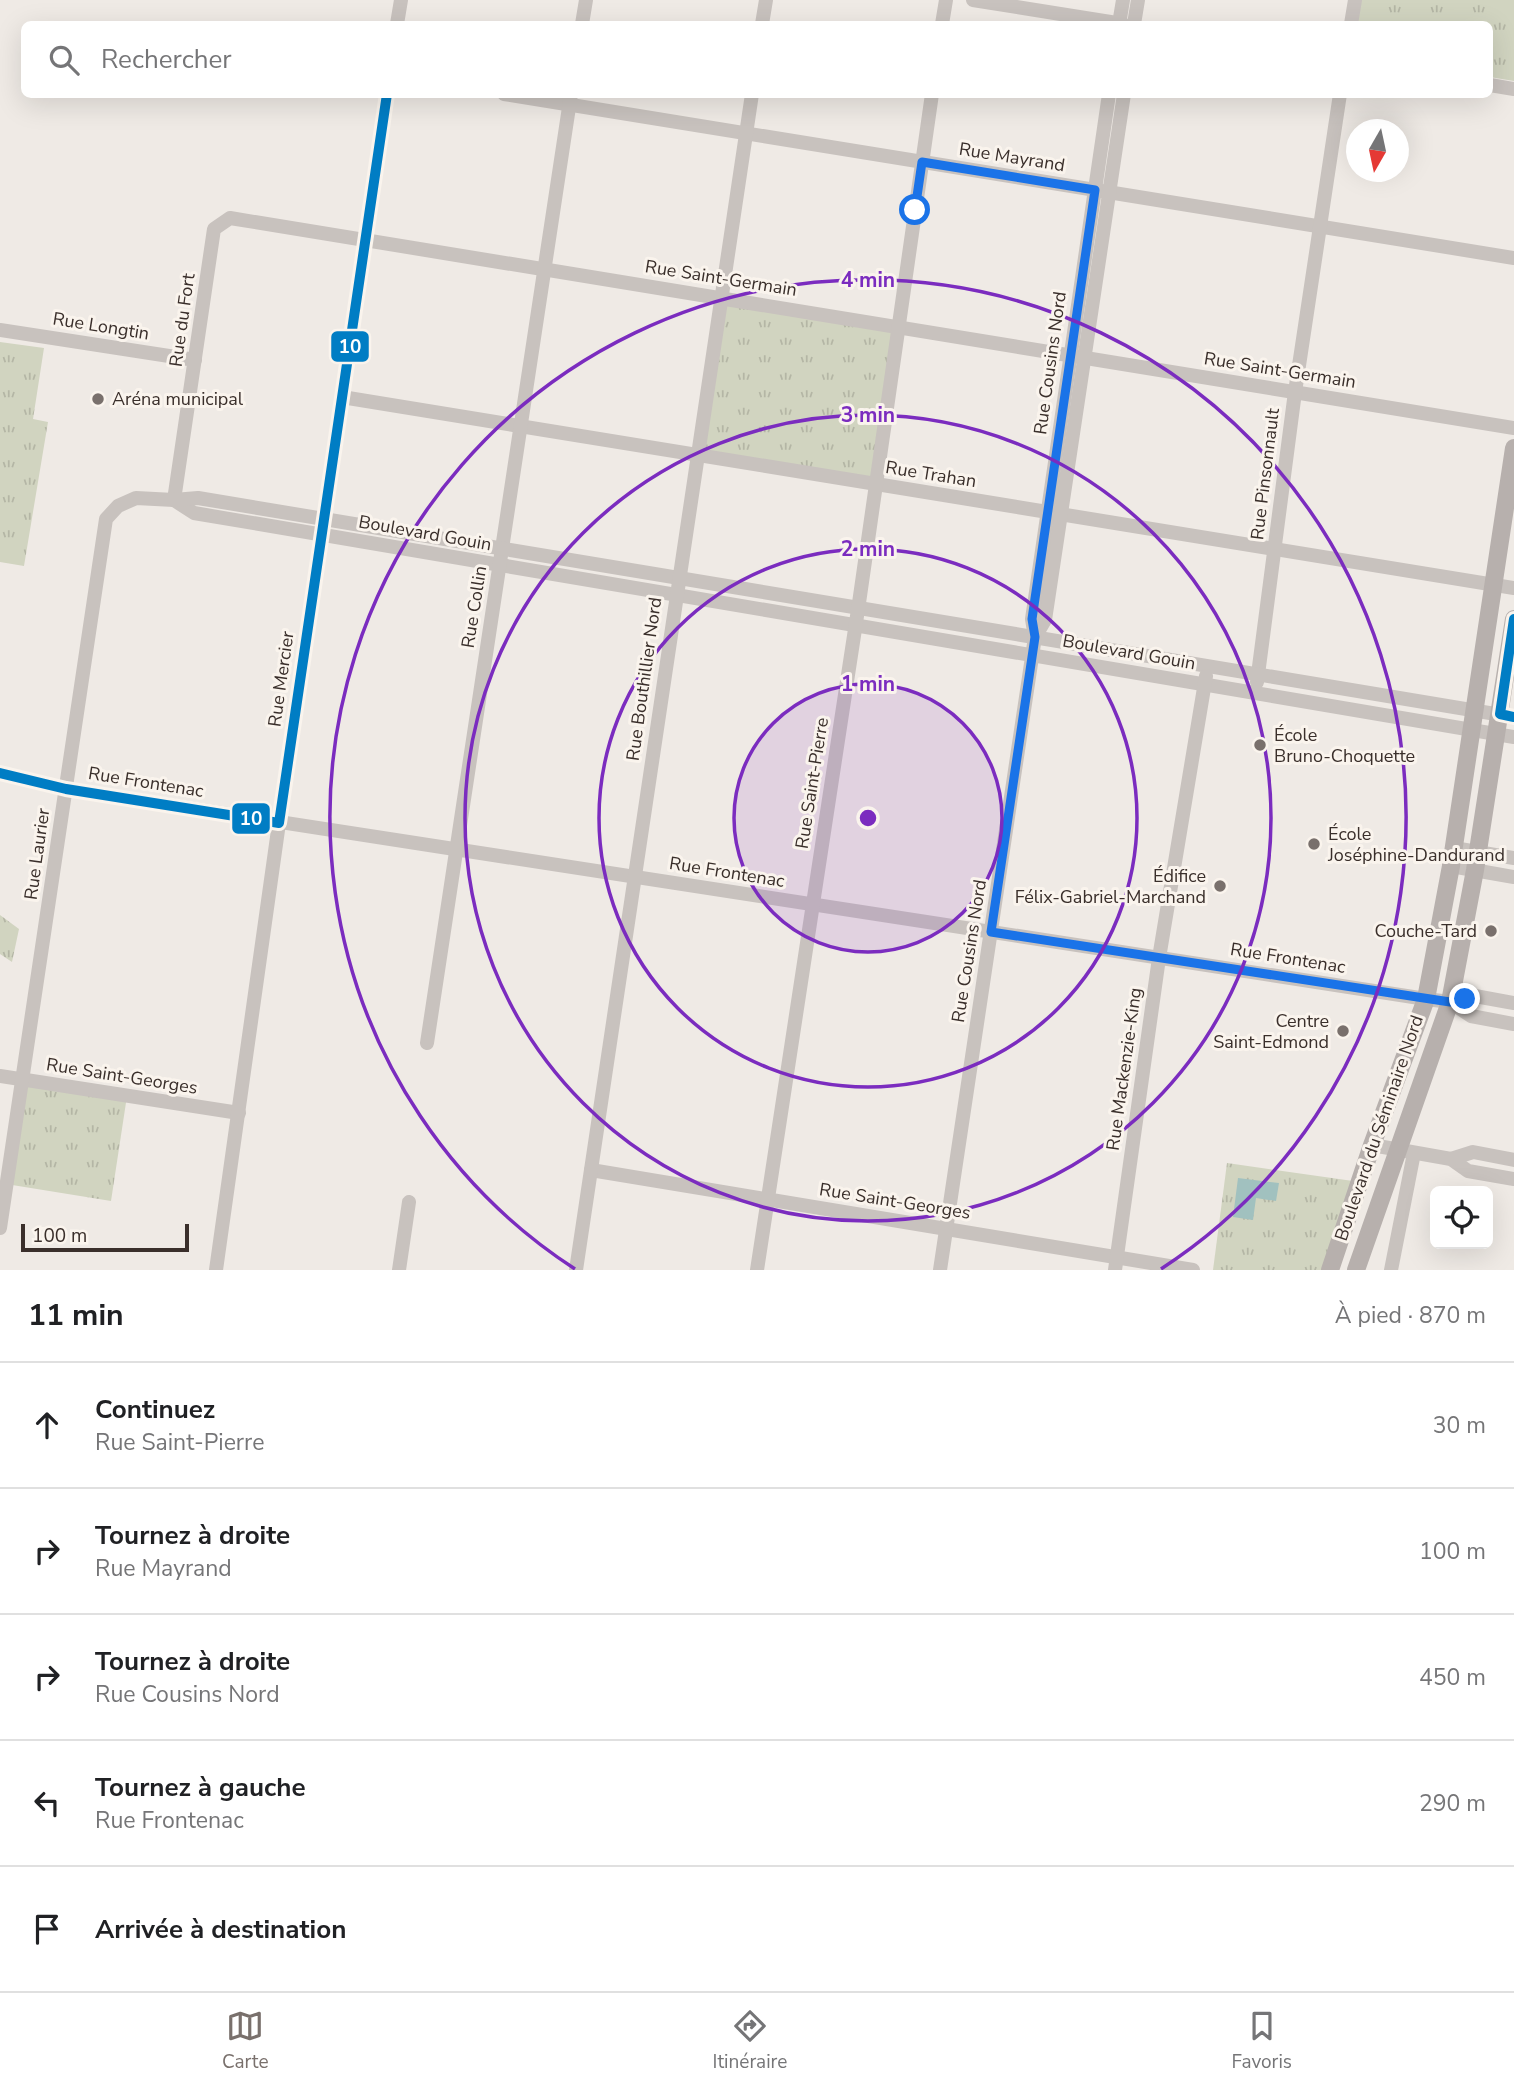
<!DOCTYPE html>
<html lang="fr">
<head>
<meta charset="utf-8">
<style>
	:root { --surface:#fff; --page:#f2f2f2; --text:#202124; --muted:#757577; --line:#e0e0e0; --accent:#79706c }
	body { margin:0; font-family:"Nunito Sans",sans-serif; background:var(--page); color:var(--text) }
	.controls { position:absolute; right:21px; bottom:21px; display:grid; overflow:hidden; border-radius:10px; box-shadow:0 7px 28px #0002 }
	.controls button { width:63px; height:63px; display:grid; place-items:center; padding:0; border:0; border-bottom:2px solid var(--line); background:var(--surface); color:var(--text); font:35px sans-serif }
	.compass { position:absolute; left:1346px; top:119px; width:63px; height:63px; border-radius:50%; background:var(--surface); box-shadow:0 7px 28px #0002; rotate:189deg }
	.scale { position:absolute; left:21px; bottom:18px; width:168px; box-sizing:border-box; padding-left:7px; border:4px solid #3a2f2b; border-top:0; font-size:19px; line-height:24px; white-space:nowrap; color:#3a2f2b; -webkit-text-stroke:5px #faf4ed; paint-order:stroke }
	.stop { position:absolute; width:21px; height:21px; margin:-16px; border:5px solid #1a73e8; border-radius:50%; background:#fff }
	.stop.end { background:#1a73e8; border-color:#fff; box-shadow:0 2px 7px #0008 }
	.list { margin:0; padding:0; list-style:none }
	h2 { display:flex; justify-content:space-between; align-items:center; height:91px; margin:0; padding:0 28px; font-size:30px }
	h2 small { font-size:23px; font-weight:400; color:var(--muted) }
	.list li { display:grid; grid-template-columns:46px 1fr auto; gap:21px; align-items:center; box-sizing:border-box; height:126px; padding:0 28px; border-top:2px solid var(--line) }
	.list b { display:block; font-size:26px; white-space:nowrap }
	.list p { margin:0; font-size:23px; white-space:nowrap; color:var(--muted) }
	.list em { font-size:23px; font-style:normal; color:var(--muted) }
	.icon { flex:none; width:38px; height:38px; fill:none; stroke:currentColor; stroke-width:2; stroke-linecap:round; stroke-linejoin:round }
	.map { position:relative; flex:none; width:1514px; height:1270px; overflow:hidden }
	.search { position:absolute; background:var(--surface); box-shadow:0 7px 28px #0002; left:21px; right:21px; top:21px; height:77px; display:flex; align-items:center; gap:18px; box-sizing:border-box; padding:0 24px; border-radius:10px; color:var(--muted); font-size:26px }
	.sheet { height:721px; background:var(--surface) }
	nav { display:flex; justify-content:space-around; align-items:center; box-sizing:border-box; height:98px; border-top:2px solid var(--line); background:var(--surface); font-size:19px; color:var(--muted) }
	nav a { display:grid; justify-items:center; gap:4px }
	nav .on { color:var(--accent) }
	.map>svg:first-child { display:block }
	.park { fill:url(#park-tufts) }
	.water { fill:#a1c1bf }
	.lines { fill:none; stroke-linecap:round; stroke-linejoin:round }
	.minor { stroke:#c8c2be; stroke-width:14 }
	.major { stroke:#b7b0ad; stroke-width:18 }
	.bus-1-casing { stroke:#faf4ed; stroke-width:16 }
	.bus-1 { stroke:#007dc4; stroke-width:10 }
	.route { stroke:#1a73e8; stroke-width:9 }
	.ring { fill:none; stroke:#7b2cbf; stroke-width:3.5 }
	.poi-dot { fill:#79706c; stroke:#faf4ed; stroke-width:2.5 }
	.labels { text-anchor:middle; stroke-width:6; stroke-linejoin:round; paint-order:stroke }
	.street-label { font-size:18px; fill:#3a2f2b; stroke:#faf4ed }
	.poi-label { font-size:18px; fill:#3a2f2b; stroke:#faf4ed; text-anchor:start }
	.centre { fill:#7b2cbf; stroke:#faf4ed; stroke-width:3.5 }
	.ring-label { font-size:21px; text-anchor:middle; font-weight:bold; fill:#7b2cbf; stroke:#faf4ed; stroke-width:6; stroke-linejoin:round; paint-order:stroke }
	.line-badge { stroke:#faf4ed; stroke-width:2.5 }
	.badge-label { font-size:19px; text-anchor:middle; font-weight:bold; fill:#fff }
</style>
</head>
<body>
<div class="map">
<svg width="1514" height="1270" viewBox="0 0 1514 1270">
	<defs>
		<pattern id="park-tufts" width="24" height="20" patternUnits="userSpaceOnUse" patternTransform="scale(1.75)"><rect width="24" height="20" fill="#d1d4c0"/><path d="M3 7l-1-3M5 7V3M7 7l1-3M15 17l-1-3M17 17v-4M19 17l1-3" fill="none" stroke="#b4b6a5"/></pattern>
	</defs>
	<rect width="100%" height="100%" fill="#efeae5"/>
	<g class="park">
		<polygon points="1359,0 1514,0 1514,81 1490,77 1490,24 1355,24"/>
		<polygon points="721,298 898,327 876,484 697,455"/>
		<polygon points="0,342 44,348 33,419 48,422 24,566 0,562"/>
		<polygon points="0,915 19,929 12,962 0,954"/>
		<polygon points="22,1080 127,1096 111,1201 6,1184"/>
		<polygon points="1227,1163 1360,1182 1330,1270 1213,1270"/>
	</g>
	<polygon class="water" points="1238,1178 1279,1183 1276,1201 1256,1198 1253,1220 1233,1217"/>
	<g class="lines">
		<g class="minor">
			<polyline points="973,0 1123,24"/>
			<polyline points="397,24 401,0"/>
			<polyline points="582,24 586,0"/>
			<polyline points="762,24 766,0"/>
			<polyline points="942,24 946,0"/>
			<polyline points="1119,24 1123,0"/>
			<polyline points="1134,24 1138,0"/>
			<polyline points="1351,24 1355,0"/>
			<polyline points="1490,85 1514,89"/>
			<polyline points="504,94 1514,258"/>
			<polyline points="0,330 195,360"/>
			<polyline points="342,397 1514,588"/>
			<polyline points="174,500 214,229 230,218 1514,428"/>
			<polyline points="174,500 194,513 1514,737"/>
			<polyline points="1035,637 1045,620 1124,94"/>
			<polyline points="1257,682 1295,392 1340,94"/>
			<polyline points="0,773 66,789 1426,999 1450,1002 1475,996 1514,1003"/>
			<polyline points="1454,848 1514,858"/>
			<polyline points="1451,866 1514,877"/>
			<polyline points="1450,1002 1471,1016 1514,1024"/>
			<polyline points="427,1043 571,94"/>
			<polyline points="0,1076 239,1113"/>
			<polyline points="1372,1145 1451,1159 1468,1171 1514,1179"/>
			<polyline points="1451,1159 1473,1152 1514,1160"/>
			<polyline points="591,1170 1193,1270"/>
			<polyline points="0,1228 106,519 118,506 136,498 174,500 198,498 1514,717"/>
			<polyline points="216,1270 279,823 387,94"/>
			<polyline points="399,1270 409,1202"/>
			<polyline points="576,1270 752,94"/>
			<polyline points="757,1270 859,603 932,94"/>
			<polyline points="940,1270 1035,637 1032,619 1109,94"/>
			<polyline points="1115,1270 1159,958 1206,676"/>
			<polyline points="1391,1270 1414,1153"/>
		</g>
		<g class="major">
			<polyline points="1330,1270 1372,1145 1426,999 1451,866 1514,448"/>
			<polyline points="1356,1270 1450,1002 1475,870 1514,619"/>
		</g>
		<defs>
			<g id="bus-1">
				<polyline points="1514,619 1500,714 1514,717"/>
				<polyline points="0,773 66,789 279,823 387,94"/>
			</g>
		</defs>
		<use href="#bus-1" class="bus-1-casing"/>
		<use href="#bus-1" class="bus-1"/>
	</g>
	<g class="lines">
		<polyline class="route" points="915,210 922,162 1095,190 1032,619 1035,637 991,932 1450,1002 1465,999"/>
	</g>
	<circle cx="868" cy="818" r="134" fill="#7b2cbf" fill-opacity=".12"/>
	<g class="ring">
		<circle cx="868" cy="818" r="134"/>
		<circle cx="868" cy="818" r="269"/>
		<circle cx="868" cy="818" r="403"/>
		<path d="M575 1269A538 538 0 1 1 1161 1269"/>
	</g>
	<g class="poi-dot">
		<circle cx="98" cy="399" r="7"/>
		<circle cx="1260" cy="745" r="7"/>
		<circle cx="1314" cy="844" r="7"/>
		<circle cx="1220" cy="886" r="7"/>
		<circle cx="1491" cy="931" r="7"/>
		<circle cx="1343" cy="1031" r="7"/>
	</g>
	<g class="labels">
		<g class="street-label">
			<text transform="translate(1012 157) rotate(9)" y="6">Rue Mayrand</text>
			<text transform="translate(721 278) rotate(9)" y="6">Rue Saint-Germain</text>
			<text transform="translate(182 320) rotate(-82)" y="6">Rue du Fort</text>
			<text transform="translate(101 326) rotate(9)" y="6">Rue Longtin</text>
			<text transform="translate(1050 363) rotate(-82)" y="6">Rue Cousins Nord</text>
			<text transform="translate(1280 370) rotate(9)" y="6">Rue Saint-Germain</text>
			<text transform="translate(931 474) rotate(9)" y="6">Rue Trahan</text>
			<text transform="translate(1265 474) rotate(-83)" y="6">Rue Pinsonnault</text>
			<text transform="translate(425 533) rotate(10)" y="6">Boulevard Gouin</text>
			<text transform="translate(474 607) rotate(-81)" y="6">Rue Collin</text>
			<text transform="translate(1129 652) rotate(10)" y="6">Boulevard Gouin</text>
			<text transform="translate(281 679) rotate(-82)" y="6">Rue Mercier</text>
			<text transform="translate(644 679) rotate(-82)" y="6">Rue Bouthillier Nord</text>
			<text transform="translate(146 782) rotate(9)" y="6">Rue Frontenac</text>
			<text transform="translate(812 783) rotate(-81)" y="6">Rue Saint-Pierre</text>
			<text transform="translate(37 854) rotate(-82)" y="6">Rue Laurier</text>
			<text transform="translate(727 872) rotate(9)" y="6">Rue Frontenac</text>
			<text transform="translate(969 951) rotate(-81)" y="6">Rue Cousins Nord</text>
			<text transform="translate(1288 958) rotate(9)" y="6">Rue Frontenac</text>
			<text transform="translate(1124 1069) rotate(-82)" y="6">Rue Mackenzie-King</text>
			<text transform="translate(122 1076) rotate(9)" y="6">Rue Saint-Georges</text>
			<text transform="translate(1379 1128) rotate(-71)" y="6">Boulevard du Séminaire Nord</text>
			<text transform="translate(895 1201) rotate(9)" y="6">Rue Saint-Georges</text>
		</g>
		<g class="poi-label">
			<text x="112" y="405">Aréna municipal</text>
			<text x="1274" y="741">École<tspan x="1274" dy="21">Bruno-Choquette</tspan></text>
			<text x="1328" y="840">École<tspan x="1328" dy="21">Joséphine-Dandurand</tspan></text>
			<text x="1206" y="882" text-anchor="end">Édifice<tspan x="1206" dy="21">Félix-Gabriel-Marchand</tspan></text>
			<text x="1477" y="937" text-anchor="end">Couche-Tard</text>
			<text x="1329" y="1027" text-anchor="end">Centre<tspan x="1329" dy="21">Saint-Edmond</tspan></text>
		</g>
	</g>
	<circle cx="868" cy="818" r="10" class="centre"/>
	<g class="ring-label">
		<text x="868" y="287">4 min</text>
		<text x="868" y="422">3 min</text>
		<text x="868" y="556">2 min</text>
		<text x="868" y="691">1 min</text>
	</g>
	<g class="line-badge">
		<rect x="330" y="330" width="40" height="33" rx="7" fill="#007dc4"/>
		<rect x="231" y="802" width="40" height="33" rx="7" fill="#007dc4"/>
	</g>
	<g class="badge-label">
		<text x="350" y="353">10</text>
		<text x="251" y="825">10</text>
	</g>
</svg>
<div class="controls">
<button><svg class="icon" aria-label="locate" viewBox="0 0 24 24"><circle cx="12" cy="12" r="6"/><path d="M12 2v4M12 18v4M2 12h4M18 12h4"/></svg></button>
</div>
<svg class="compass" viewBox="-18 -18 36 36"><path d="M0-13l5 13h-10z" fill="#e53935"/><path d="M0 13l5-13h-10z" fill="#757577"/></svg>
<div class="scale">100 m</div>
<div class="stop" style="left:915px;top:210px"></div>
<div class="stop end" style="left:1465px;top:999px"></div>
<div class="search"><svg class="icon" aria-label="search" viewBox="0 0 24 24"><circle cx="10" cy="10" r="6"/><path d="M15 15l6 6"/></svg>Rechercher</div>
</div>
<section class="sheet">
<h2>11 min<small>À pied · 870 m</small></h2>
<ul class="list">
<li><svg class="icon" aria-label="ahead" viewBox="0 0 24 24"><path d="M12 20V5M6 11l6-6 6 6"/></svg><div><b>Continuez</b><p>Rue Saint-Pierre</p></div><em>30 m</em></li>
<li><svg class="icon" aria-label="right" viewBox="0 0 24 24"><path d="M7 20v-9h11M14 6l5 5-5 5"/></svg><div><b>Tournez à droite</b><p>Rue Mayrand</p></div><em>100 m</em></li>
<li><svg class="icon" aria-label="right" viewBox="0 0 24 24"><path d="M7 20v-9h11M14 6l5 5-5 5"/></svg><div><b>Tournez à droite</b><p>Rue Cousins Nord</p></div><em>450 m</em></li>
<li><svg class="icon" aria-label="left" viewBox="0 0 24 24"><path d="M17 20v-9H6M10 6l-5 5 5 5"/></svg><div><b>Tournez à gauche</b><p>Rue Frontenac</p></div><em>290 m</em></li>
<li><svg class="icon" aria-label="arrive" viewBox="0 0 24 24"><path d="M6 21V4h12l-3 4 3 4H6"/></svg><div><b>Arrivée à destination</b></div></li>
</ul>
</section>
<nav>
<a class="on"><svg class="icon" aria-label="map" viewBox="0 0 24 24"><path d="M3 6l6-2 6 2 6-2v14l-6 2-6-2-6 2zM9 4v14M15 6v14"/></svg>Carte</a>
<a><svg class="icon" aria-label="directions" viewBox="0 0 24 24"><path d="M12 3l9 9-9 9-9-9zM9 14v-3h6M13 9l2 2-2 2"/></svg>Itinéraire</a>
<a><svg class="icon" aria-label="saved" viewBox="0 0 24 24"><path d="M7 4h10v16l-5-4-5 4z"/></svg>Favoris</a>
</nav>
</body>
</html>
